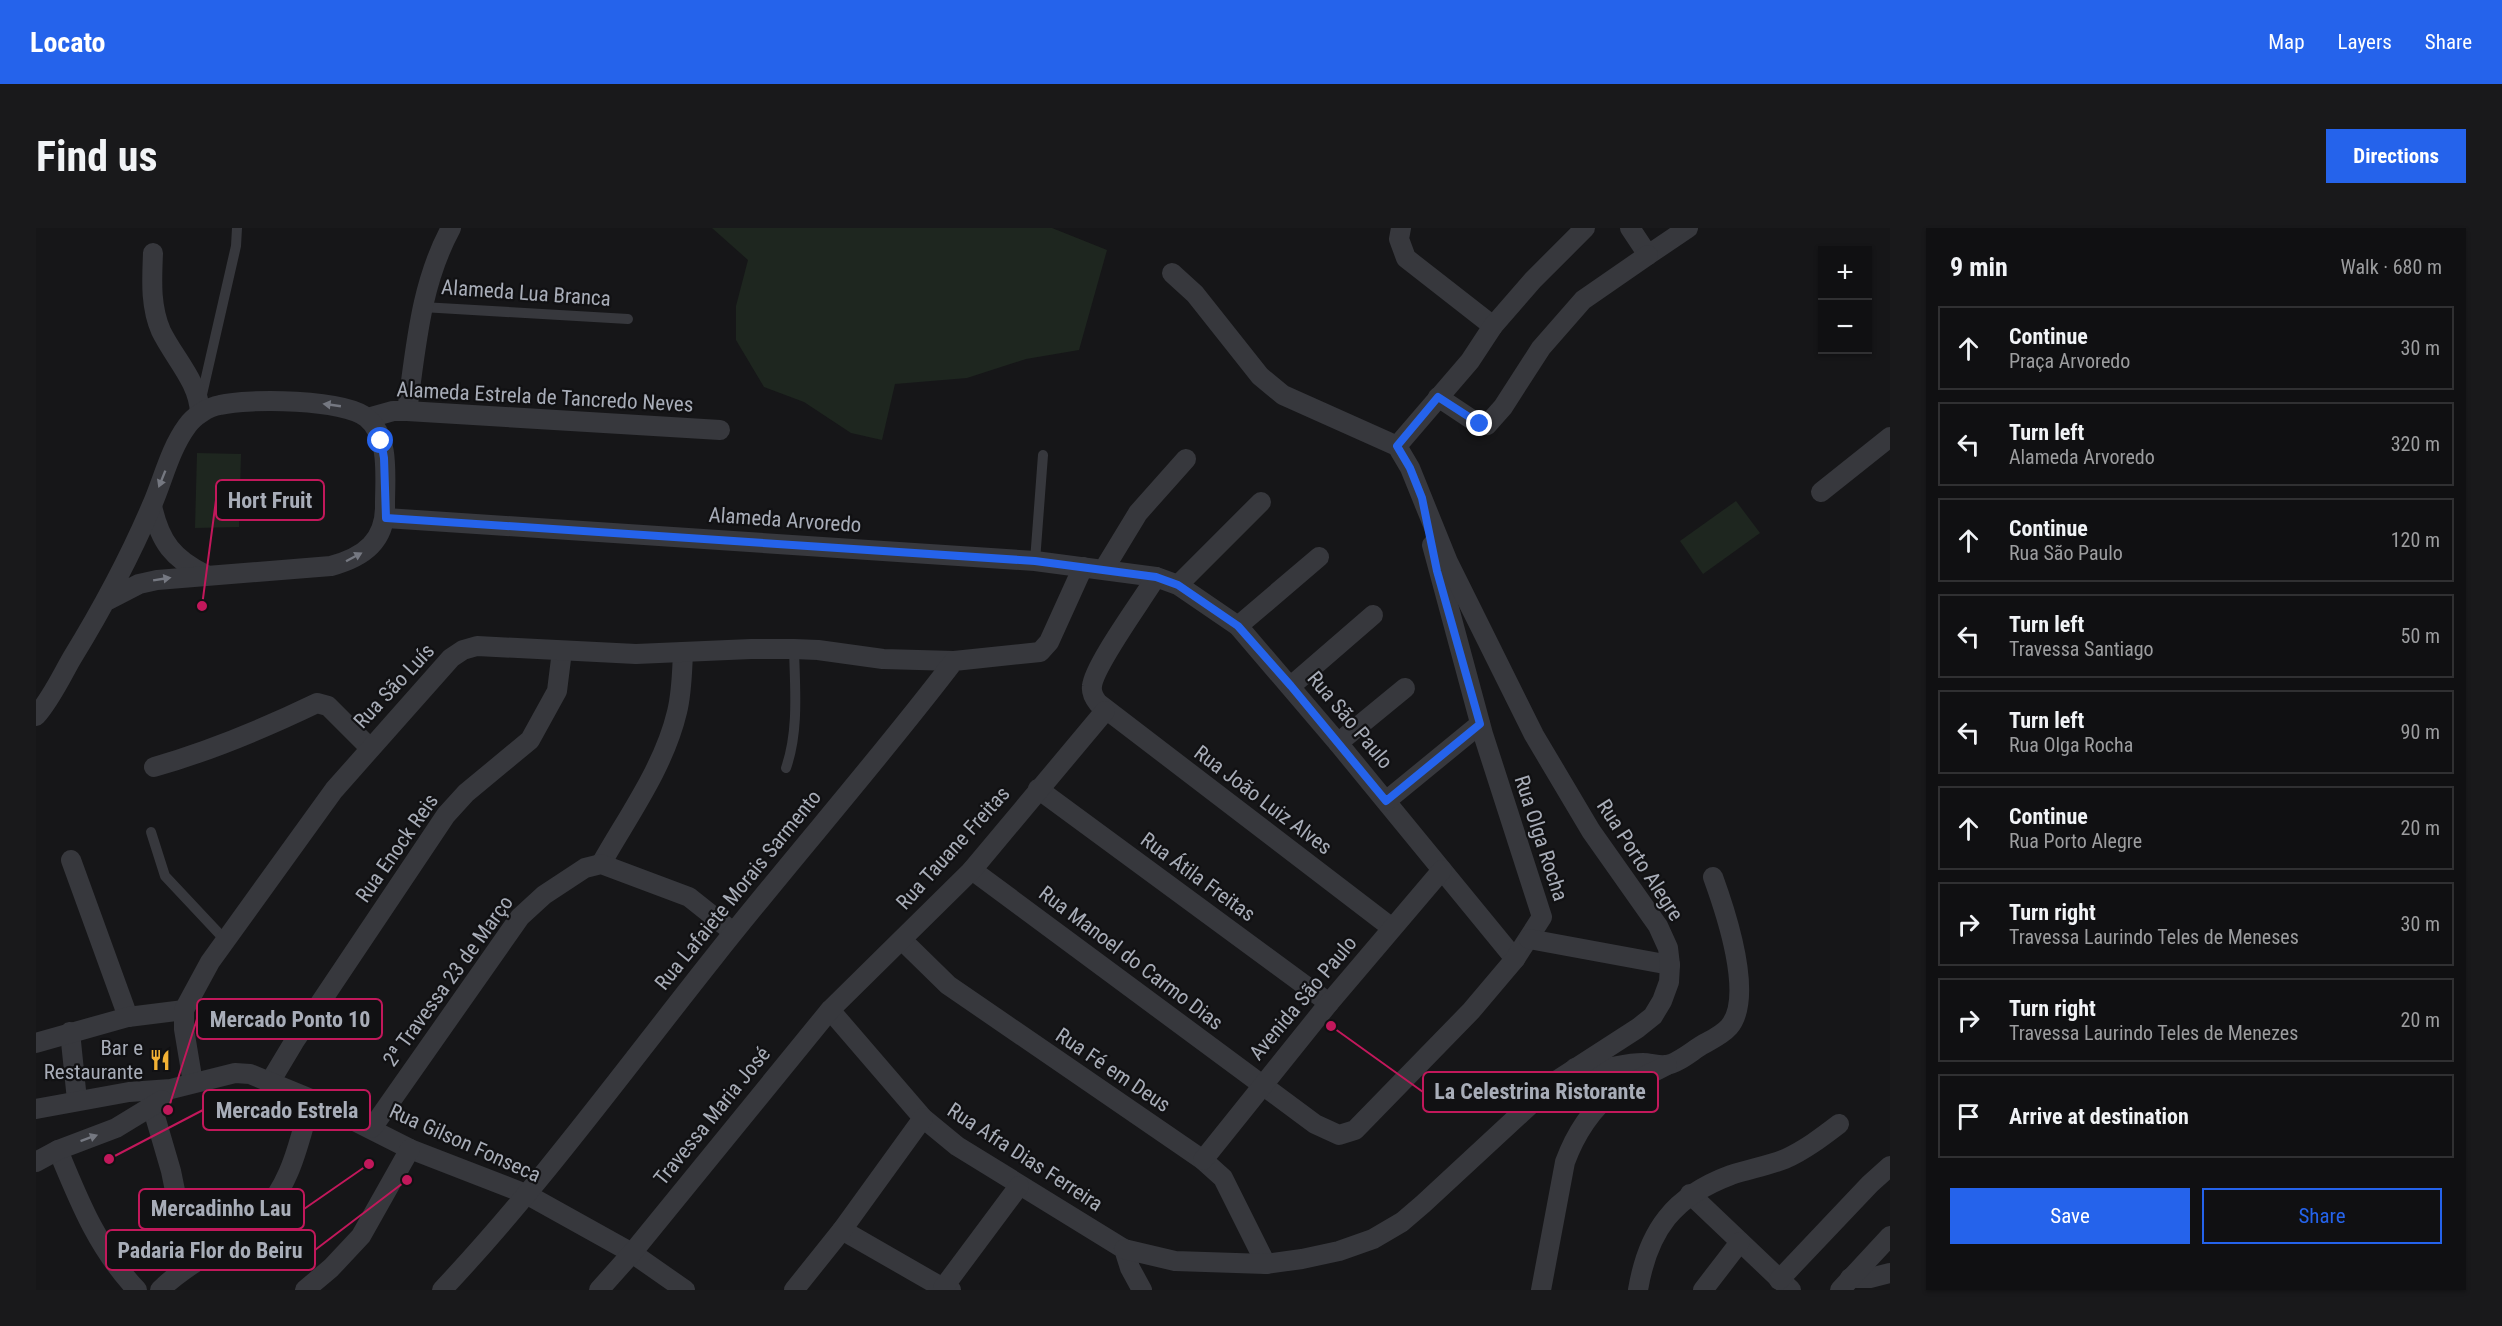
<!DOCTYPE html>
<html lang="en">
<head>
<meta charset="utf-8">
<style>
	:root { --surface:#101012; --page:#19191b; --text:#f1f3f6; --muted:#9c9d9f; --line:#303032; --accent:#2563eb }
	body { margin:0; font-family:"Roboto Condensed",sans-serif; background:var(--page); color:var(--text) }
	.controls { position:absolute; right:18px; top:18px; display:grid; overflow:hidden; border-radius:0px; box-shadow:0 2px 4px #0004 }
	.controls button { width:54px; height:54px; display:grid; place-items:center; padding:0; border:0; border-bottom:2px solid var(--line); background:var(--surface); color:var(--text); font:30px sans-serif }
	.stop { position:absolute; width:18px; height:18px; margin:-14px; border:4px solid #2563eb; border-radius:50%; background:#fff }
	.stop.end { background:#2563eb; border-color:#fff; box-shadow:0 2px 6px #0008 }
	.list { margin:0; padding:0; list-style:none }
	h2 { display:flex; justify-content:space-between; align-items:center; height:78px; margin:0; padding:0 24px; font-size:26px }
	h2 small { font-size:20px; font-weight:400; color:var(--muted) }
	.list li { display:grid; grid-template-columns:39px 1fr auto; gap:18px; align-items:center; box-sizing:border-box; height:84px; margin:0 12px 12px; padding:0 12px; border:2px solid var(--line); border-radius:0px }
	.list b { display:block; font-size:22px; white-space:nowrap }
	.list p { margin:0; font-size:20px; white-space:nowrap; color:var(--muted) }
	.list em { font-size:20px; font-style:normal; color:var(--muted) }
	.actions { display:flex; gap:12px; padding:18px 24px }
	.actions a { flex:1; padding:14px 0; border:2px solid var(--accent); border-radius:0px; text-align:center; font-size:21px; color:var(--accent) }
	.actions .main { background:var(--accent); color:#fff }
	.icon { flex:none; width:33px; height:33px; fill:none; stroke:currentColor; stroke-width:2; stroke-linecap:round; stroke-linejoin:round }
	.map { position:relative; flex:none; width:1854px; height:1062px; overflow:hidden; border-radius:0px }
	header { display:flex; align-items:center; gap:36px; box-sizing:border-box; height:84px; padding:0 30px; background:var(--accent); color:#fff }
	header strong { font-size:28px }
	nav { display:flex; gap:33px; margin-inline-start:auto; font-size:21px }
	.intro { display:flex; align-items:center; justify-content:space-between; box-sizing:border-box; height:144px; padding:0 36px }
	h1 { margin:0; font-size:42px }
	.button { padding:15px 27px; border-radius:0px; background:var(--accent); color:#fff; font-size:21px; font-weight:700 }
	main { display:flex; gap:36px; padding:0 36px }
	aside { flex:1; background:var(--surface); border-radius:0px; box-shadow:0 2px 4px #0004 }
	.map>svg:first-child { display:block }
	.green { fill:#1e261f }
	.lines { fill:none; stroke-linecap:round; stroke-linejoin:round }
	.lane { stroke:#37383d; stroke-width:10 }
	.street { stroke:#37383d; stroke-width:20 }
	.oneway { fill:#757881 }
	.route { stroke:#2563eb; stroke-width:8 }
	.labels { text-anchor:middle; stroke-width:4.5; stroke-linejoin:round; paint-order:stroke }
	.street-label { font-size:21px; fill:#a8adb8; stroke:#111113 }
	.poi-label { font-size:21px; fill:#a8adb8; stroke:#111113; text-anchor:end }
	.leader { fill:none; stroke:#c2185b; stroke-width:2 }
	.callout-dot { fill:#c2185b; stroke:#111113; stroke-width:2 }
	.callout { fill:#111113; stroke:#c2185b; stroke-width:2 }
	.callout-label { font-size:22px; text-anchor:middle; font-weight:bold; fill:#a8adb8 }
</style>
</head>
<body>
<header>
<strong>Locato</strong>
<nav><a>Map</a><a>Layers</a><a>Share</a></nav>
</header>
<div class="intro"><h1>Find us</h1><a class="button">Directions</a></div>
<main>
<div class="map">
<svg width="1854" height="1062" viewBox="0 0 1854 1062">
	<rect width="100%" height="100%" fill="#161618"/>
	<g class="green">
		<polygon points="676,0 1016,0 1071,22 1043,122 990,131 931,150 859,156 846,212 815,205 768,174 728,159 700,112 700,78 712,32"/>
		<polygon points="161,225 205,226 203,299 159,300"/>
		<polygon points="1700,273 1724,305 1667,346 1644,313"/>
	</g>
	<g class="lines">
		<g class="lane">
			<polyline points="386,79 592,91"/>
			<polyline points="165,171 200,18 201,0"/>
			<polyline points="999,333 1007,227"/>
			<path d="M 750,540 C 763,502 759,461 758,421"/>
			<polyline points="115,604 129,648 190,713"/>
		</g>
		<g class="street">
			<polyline points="1365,0 1363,11 1370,30 1457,98"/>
			<polyline points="1594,0 1612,27 1652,0"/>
			<path d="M 117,25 C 116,51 114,78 125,103 C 138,130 163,154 164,185"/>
			<polyline points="1402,169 1435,191 1451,197 1467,179 1505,120 1547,72 1612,27"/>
			<path d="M 371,183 C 380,120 384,57 415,0"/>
			<polyline points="332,190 357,183 371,183 684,202"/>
			<polyline points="1361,218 1434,133 1457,98 1497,52 1549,0"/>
			<polyline points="1785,264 1854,209"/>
			<path d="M 116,278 C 124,314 137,331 170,347"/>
			<polyline points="350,290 999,333 1120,349 1142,357 1202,398 1302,515 1479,731"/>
			<polyline points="1068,341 1102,285 1150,231"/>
			<path d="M 1120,349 C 1107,371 1058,437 1056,458 C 1055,465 1058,470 1062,475 L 1356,700"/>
			<polyline points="1142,357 1225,274"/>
			<polyline points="1202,398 1283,329"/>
			<polyline points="1255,458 1337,387"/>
			<path d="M 0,488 C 15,471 25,449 36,430 C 66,381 93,331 116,277 C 127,252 134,221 151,198 C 158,188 172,179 184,177 C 213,170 309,171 331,190 C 354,209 349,249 349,276 C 350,313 328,329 295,338 L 121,352 L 103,356 L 72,372"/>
			<polyline points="1302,515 1369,460"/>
			<path d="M 118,539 C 174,523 229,500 281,475 L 292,478 L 334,520"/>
			<polyline points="1002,561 1293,775"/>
			<polyline points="1350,573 1444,496"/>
			<polyline points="35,632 92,789"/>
			<path d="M 565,636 C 592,588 628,539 641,484 C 646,464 646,444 647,424"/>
			<polyline points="936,642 1279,896 1303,907 1319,902 1435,783 1479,731 1506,689 1447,506 1396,317"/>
			<polyline points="1493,711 1634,737"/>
			<polyline points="866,712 912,757 1167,932 1187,950 1230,1036"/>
			<polyline points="794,782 887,890 921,918 1088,1021 1094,1040 1106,1062"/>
			<polyline points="34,804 41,872"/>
			<polyline points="0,815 92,789 148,782"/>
			<path d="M 1539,840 C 1567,845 1582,835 1607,835 C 1614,835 1623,838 1630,837 C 1641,836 1656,823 1666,817 C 1675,812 1686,807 1693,799 C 1719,769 1689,682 1677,649"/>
			<polyline points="234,854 258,814 410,587 430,565 494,512 521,463 526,423"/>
			<polyline points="157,855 148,801 148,782 174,734 298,562 415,430 427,422 441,418 600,426 715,421 758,421 782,422 847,431 918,433"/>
			<polyline points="116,878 135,943 154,1036"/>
			<polyline points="0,881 93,864 135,861 199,845 214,846 275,871 374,921 490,966 596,1025 649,1062"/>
			<polyline points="336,900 484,689 508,667 549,640 565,636 653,669 697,704"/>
			<path d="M 22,922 C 43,973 62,1021 101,1062"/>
			<polyline points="1167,932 1293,775 1406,642"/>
			<polyline points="0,934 22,922 80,900 126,872"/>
			<polyline points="1654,966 1755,1062"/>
			<polyline points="806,1002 907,1060 915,1062"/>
			<polyline points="1088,1021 1139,1033 1230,1036 1266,1031 1303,1023 1337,1011 1366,994 1387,976 1520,853 1602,800 1617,788 1626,773 1633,754 1634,737 1632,720 1622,698 1555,603 1498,507 1412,334 1374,240 1361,218 1247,167 1224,148 1159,66 1136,45"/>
			<polyline points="1814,1050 1834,1050 1854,1045"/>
			<polyline points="1743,1052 1834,956 1854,938"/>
			<polyline points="907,1060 983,958"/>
			<path d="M 124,1062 C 152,1034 189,1020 218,994 C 254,962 263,915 275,871"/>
			<polyline points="269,1062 295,1040 325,1008 374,921"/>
			<path d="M 406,1062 C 504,958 589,841 678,729 C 757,629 841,534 918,433 L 1004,424 L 1013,414 L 1047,339"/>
			<polyline points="563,1062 596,1025 794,782 936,642 1069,483"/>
			<polyline points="758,1062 806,1002 887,890"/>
			<path d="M 1505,1062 L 1529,934 C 1539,907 1556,879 1580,863 C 1596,853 1615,846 1631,837"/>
			<path d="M 1602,1062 C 1612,1002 1638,968 1695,947 C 1713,941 1731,938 1749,931 C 1769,922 1786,909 1803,896"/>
			<polyline points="1667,1062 1704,1014"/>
			<polyline points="1804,1062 1854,1008"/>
		</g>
	</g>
	<defs><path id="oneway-solid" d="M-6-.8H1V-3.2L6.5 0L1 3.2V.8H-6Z" transform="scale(1.5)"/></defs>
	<g class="oneway">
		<use href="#oneway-solid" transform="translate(296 177) rotate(-172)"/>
		<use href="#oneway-solid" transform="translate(126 251) rotate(112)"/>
		<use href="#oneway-solid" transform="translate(318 329) rotate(-28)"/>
		<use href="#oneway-solid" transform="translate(126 351) rotate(-9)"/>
		<use href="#oneway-solid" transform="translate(53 910) rotate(-20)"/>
	</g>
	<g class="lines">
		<polyline class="route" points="345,213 348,230 350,290 999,333 1120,349 1142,357 1202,398 1255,458 1350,573 1444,496 1401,343 1386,270 1374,240 1361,218 1402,169 1444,196"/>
	</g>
	<defs>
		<symbol id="restaurant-bare" viewBox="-9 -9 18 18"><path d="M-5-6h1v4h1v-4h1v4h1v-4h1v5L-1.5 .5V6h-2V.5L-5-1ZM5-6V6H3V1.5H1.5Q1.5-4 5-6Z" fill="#f2b134" stroke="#111113" stroke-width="2.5" paint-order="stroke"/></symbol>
	</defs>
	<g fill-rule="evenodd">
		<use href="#restaurant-bare" x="109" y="817" width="30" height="30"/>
	</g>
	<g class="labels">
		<g class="street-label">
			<text transform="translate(490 65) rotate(4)" y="7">Alameda Lua Branca</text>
			<text transform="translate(509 169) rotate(3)" y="7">Alameda Estrela de Tancredo Neves</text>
			<text transform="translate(749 292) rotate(4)" y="7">Alameda Arvoredo</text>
			<text transform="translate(358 458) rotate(-47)" y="7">Rua São Luís</text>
			<text transform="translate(1314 492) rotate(50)" y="7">Rua São Paulo</text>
			<text transform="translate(1227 572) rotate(37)" y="7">Rua João Luiz Alves</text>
			<text transform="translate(1505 610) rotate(72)" y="7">Rua Olga Rocha</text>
			<text transform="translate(361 620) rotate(-55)" y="7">Rua Enock Reis</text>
			<text transform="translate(917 620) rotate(-48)" y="7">Rua Tauane Freitas</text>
			<text transform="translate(1604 632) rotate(57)" y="7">Rua Porto Alegre</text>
			<text transform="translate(1162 649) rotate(36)" y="7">Rua Átila Freitas</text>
			<text transform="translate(702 662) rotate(-51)" y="7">Rua Lafaiete Morais Sarmento</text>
			<text transform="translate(1095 730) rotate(37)" y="7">Rua Manoel do Carmo Dias</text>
			<text transform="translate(412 753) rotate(-54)" y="7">2ª Travessa 23 de Março</text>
			<text transform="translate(1267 770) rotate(-50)" y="7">Avenida São Paulo</text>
			<text transform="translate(1077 842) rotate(34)" y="7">Rua Fé em Deus</text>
			<text transform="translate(676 888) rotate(-51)" y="7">Travessa Maria José</text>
			<text transform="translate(429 915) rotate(24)" y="7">Rua Gilson Fonseca</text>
			<text transform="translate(989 929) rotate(33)" y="7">Rua Afra Dias Ferreira</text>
		</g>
		<g class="poi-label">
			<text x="107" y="827">Bar e<tspan x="107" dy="24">Restaurante</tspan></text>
		</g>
	</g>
	<path class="leader" d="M166 378L180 272M132 882L161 791M1295 798L1387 864M73 931L167 882M333 936L268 981M371 952L279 1022"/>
	<g class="callout-dot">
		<circle cx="166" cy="378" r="6"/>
		<circle cx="132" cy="882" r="6"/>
		<circle cx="1295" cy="798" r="6"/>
		<circle cx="73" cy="931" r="6"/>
		<circle cx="333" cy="936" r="6"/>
		<circle cx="371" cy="952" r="6"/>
	</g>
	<g class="callout">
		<rect x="180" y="252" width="108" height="40" rx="6"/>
		<rect x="161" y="771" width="185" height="40" rx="6"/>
		<rect x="1387" y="844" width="235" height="40" rx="6"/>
		<rect x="167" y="862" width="167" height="40" rx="6"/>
		<rect x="103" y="961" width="165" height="40" rx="6"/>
		<rect x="70" y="1002" width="209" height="40" rx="6"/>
	</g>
	<g class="callout-label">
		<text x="234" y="280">Hort Fruit</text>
		<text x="254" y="799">Mercado Ponto 10</text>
		<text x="1504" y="871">La Celestrina Ristorante</text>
		<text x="251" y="890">Mercado Estrela</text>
		<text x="185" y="988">Mercadinho Lau</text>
		<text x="174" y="1030">Padaria Flor do Beiru</text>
	</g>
</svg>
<div class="controls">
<button>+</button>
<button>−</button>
</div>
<div class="stop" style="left:345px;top:213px"></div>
<div class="stop end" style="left:1444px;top:196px"></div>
</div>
<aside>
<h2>9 min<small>Walk · 680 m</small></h2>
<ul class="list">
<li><svg class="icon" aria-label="ahead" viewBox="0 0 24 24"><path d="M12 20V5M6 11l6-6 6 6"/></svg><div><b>Continue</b><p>Praça Arvoredo</p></div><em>30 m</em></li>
<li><svg class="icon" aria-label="left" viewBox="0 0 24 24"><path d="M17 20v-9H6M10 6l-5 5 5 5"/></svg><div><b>Turn left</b><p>Alameda Arvoredo</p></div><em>320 m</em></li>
<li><svg class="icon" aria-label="ahead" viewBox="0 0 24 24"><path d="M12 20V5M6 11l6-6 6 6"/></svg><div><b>Continue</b><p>Rua São Paulo</p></div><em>120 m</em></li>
<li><svg class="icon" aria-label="left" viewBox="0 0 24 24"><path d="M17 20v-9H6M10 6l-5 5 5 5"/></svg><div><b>Turn left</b><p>Travessa Santiago</p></div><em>50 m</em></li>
<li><svg class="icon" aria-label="left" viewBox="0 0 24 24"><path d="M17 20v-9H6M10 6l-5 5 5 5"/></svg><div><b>Turn left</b><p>Rua Olga Rocha</p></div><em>90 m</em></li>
<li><svg class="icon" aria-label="ahead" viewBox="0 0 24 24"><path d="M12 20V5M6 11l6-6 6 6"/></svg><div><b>Continue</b><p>Rua Porto Alegre</p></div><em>20 m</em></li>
<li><svg class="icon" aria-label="right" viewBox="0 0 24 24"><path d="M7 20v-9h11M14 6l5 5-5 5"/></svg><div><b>Turn right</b><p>Travessa Laurindo Teles de Meneses</p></div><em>30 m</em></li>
<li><svg class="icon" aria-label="right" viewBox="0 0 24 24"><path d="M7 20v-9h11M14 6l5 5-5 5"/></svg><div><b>Turn right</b><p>Travessa Laurindo Teles de Menezes</p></div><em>20 m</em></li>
<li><svg class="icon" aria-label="arrive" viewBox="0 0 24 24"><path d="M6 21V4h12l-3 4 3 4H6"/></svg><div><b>Arrive at destination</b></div></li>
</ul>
<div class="actions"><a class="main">Save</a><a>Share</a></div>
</aside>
</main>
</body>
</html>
